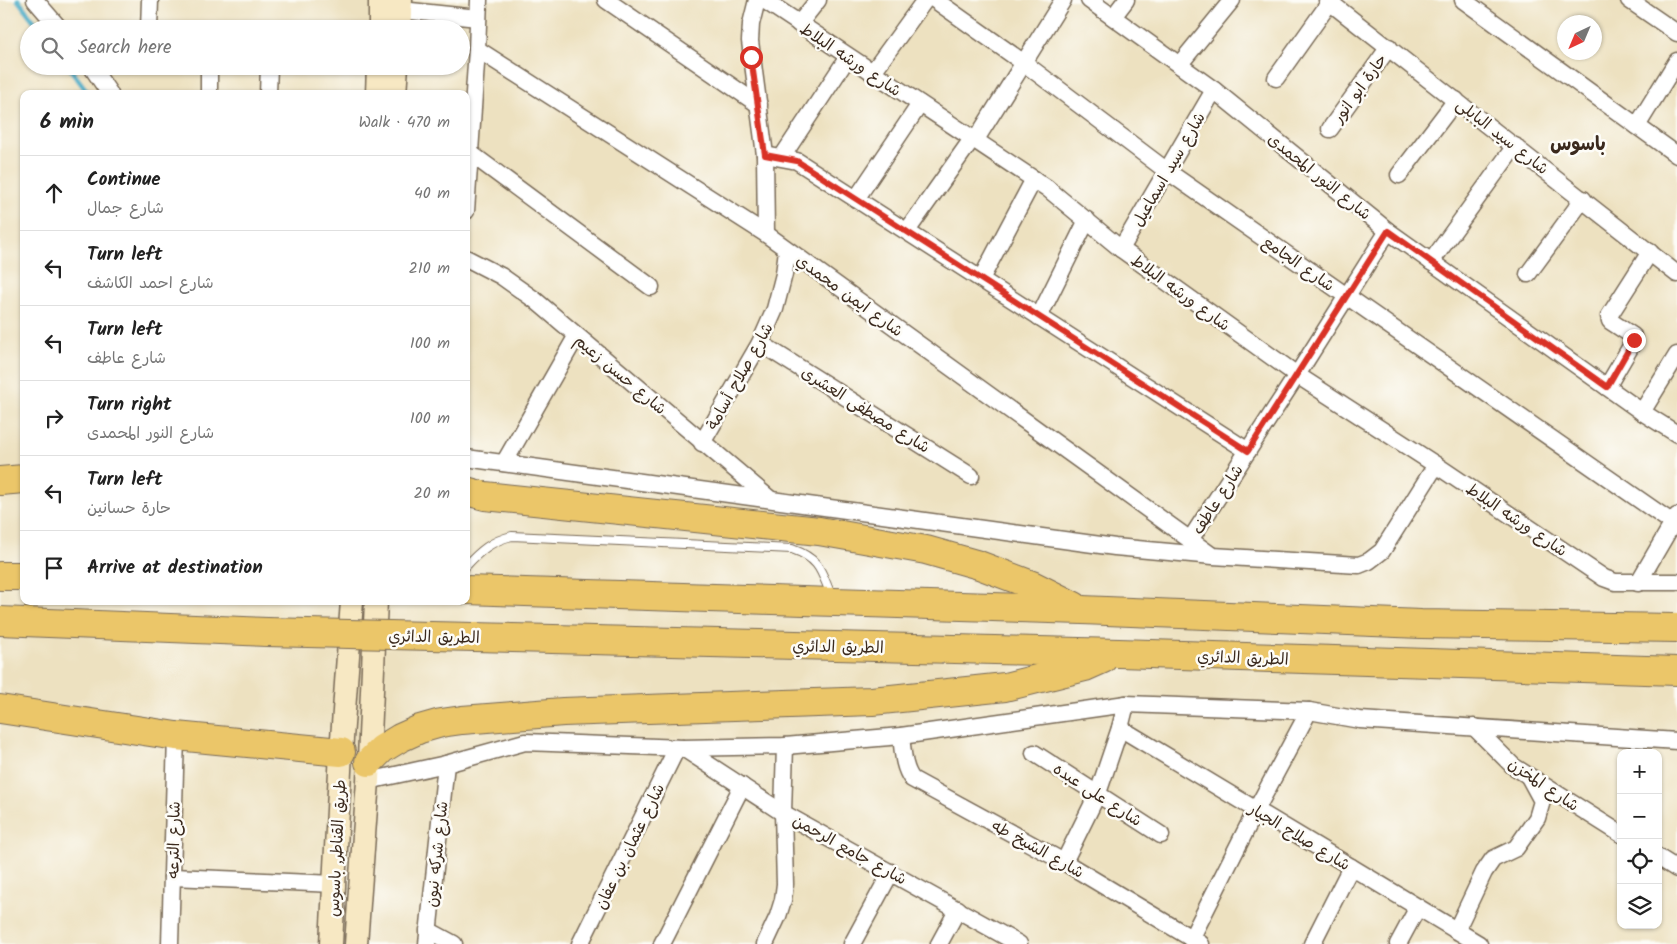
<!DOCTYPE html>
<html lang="en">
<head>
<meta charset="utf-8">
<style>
	:root { --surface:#fff; --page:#f6f6f6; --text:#222; --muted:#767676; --line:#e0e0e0 }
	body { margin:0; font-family:Kalam,"Playpen Sans Arabic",sans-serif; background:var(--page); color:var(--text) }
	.controls { position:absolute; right:15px; bottom:15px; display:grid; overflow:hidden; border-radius:10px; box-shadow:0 1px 4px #0004 }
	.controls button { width:45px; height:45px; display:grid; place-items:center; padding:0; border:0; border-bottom:1px solid var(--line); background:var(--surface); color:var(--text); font:25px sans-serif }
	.compass { position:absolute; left:1557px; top:15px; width:45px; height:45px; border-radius:50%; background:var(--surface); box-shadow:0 1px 4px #0004; rotate:224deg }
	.stop { position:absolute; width:15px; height:15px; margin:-11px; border:4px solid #d93025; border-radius:50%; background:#fff }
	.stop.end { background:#d93025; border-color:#fff; box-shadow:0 1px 5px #0008 }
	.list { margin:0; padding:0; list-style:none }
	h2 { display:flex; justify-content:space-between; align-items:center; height:65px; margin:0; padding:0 20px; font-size:21px }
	h2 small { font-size:16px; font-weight:400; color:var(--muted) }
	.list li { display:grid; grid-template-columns:32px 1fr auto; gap:15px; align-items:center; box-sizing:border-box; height:75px; padding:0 20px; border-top:1px solid var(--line) }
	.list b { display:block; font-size:19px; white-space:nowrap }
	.list p { margin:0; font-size:16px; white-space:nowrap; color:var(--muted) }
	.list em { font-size:16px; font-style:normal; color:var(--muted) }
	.icon { flex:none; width:28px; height:28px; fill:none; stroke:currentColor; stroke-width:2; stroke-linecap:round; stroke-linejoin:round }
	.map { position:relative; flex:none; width:1677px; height:944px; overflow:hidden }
	.search { position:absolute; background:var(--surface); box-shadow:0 1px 4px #0004; left:20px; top:20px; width:450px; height:55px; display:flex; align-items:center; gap:12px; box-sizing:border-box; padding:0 18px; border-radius:28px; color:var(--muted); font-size:19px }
	.panel { position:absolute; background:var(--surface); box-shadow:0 1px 4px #0004; left:20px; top:90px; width:450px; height:515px; border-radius:10px }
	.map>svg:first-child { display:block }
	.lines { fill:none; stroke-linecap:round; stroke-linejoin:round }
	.stream { stroke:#46aac5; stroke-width:5 }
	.lane-casing { stroke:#796a57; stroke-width:10 }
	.street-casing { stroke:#796a57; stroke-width:19 }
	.secondary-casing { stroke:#796a57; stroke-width:25 }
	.highway-casing { stroke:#796a57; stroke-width:30 }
	.lane { stroke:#fff; stroke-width:8 }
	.street { stroke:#fff; stroke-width:16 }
	.secondary { stroke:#f7e8c3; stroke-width:22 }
	.highway { stroke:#ebc669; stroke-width:28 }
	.highway-bridge-casing { stroke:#796a57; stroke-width:30; stroke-linecap:butt }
	.highway-bridge { stroke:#ebc669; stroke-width:28 }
	.route { stroke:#d93025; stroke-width:6 }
	.labels { text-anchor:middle; stroke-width:5; stroke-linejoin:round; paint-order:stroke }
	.street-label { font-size:16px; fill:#3b2a1e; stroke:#fdfcf7 }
	.quarter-label { font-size:19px; font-weight:bold; fill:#3b2a1e; stroke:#fdfcf7 }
</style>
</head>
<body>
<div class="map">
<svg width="1677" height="944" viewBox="0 0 1677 944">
	<rect width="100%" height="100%" fill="#fdfcf7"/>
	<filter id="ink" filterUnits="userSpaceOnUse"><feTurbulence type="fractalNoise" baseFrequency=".02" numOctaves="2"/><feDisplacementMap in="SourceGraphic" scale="10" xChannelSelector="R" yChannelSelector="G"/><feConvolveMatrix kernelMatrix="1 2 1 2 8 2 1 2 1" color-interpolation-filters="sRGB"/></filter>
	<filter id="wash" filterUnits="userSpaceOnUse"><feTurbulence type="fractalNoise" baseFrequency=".0096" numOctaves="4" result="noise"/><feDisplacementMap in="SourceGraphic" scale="20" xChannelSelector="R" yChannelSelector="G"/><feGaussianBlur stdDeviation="1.12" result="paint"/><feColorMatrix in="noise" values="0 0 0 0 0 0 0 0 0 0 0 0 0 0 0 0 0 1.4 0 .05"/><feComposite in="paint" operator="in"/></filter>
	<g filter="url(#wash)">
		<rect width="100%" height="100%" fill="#ede1c0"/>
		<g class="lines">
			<g class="stream">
				<polyline points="18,0 40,29"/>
				<polyline points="68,66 89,94"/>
			</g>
		</g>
	</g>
	<g filter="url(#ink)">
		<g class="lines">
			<defs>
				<path id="lane" d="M 466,566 C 480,551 491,541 512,536 L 792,549 C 820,559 821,571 831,595"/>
				<g id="street">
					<polyline points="35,0 60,29"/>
					<polyline points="606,0 759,105"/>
					<polyline points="757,0 751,24 750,41 765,155 766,234"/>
					<polyline points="764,0 1047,188 1121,249 1297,375 1436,465 1604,578 1615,582 1677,582"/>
					<polyline points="935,0 1024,63 1167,171 1677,526"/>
					<polyline points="1089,0 1214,90 1388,231 1642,412 1677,434"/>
					<polyline points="1327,0 1677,274"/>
					<polyline points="1463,0 1677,155"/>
					<polyline points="1629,0 1677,33"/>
					<polyline points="401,10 478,18"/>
					<polyline points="1113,17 1126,0"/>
					<polyline points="799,24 818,0"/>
					<polyline points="149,29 150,0"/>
					<polyline points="477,49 766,234 1211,555"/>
					<polyline points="1179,65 1232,0"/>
					<polyline points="91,66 110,94"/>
					<polyline points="872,73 925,0"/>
					<polyline points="1276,78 1330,2"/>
					<polyline points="209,94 209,66"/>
					<polyline points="268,94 269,66"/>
					<polyline points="1637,126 1677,61"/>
					<polyline points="1330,129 1389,47"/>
					<polyline points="975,141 1063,0"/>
					<polyline points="470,153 651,287"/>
					<polyline points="765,155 797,161 1248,451"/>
					<polyline points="782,157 848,57"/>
					<polyline points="1399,175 1456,100"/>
					<polyline points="856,199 920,104"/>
					<polyline points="466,211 477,49 479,0"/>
					<polyline points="907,231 972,139"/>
					<polyline points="1121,249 1214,90"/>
					<polyline points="466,258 501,276 535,300 770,499"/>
					<polyline points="1431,262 1515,146"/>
					<polyline points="1528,274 1583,199"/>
					<polyline points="981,279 1034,179"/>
					<polyline points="1039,317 1087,220"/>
					<polyline points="760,343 971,476"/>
					<polyline points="1607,387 1634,341 1633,336 1610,321 1609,316 1650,252"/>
					<polyline points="1642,412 1677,355"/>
					<polyline points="702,443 760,343 775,309 784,274 787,250"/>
					<polyline points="466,458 1115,547 1213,556 1359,565 1369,561 1382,551 1436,465"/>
					<polyline points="504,463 576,337"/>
					<polyline points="1190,540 1297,375 1388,231"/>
					<polyline points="1638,583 1677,516"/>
					<polyline points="1474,727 1513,766 1621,834"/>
					<polyline points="1120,728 1479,944"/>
					<path d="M 901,736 C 903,751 903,767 912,779 L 1064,862 L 1201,944"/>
					<polyline points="683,748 783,813 1019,944"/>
					<polyline points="1034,753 1161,835"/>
					<polyline points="368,781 446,764 525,742 683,748 785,746 901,736 1126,704 1309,711 1360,720 1677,741"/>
					<polyline points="1658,857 1677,869"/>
					<polyline points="1064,862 1098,793 1120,728 1126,704"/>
					<polyline points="172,877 335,884"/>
					<polyline points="428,930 454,944"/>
					<polyline points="1456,931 1484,872 1493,859 1516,848 1537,818 1542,801 1529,777"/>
					<polyline points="1191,939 1256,810 1309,711"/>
					<polyline points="170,944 176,736"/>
					<polyline points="427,944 446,764"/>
					<polyline points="580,944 677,748"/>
					<polyline points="662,944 742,786"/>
					<polyline points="765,944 778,916 783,900 785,884 783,813 785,746"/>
					<polyline points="852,944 891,872"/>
					<polyline points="939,944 958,909"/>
					<polyline points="1312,944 1351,867"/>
					<polyline points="1398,944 1418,907"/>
				</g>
				<g id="secondary">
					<polyline points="380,29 380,0"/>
					<polyline points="399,29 401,0"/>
					<polyline points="377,94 378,66"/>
					<polyline points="395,94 397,66"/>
					<polyline points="331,944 341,752 352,601"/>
					<polyline points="356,944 368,781 376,601"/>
				</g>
				<g id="highway">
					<polyline points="0,481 24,479"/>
					<polyline points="466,491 485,496 819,531 926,550 979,565 1032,585 1074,606"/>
					<polyline points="0,576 24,576"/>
					<polyline points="466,590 1082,610 1421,624 1677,628"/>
					<polyline points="0,621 267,632"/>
					<polyline points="431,636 1119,653 1677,671"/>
					<polyline points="0,709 176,736 341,752"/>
					<polyline points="369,762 382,749 400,738 420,729 441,723 462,720 563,712 872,701 1005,687 1085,667 1103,659"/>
				</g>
			</defs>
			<use href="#lane" class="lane-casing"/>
			<use href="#street" class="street-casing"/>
			<use href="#secondary" class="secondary-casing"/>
			<use href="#highway" class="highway-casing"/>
			<use href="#lane" class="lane"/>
			<use href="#street" class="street"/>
			<use href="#secondary" class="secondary"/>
			<use href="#highway" class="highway"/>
			<defs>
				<polyline id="highway-bridge" points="267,632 431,636"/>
			</defs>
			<use href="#highway-bridge" class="highway-bridge-casing"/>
			<use href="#highway-bridge" class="highway-bridge"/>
		</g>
	</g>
	<g class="lines" filter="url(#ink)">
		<polyline class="route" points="751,57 765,155 797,161 1248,451 1388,231 1607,387 1634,340"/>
	</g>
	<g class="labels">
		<g class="street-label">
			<text transform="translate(851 59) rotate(34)" y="6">شارع ورشه البلاط</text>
			<text transform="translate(1359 88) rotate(-54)" y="6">حارة ابو انور</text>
			<text transform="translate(1503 136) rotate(38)" y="6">شارع سيد البابلى</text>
			<text transform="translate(1168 169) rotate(-60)" y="6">شارع سيد اسماعيل</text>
			<text transform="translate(1320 176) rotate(39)" y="6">شارع النور المحمدى</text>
			<text transform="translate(1299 263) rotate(35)" y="6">شارع الجامع</text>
			<text transform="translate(1181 292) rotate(36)" y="6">شارع ورشه البلاط</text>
			<text transform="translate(850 295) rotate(36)" y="6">شارع ايمن محمدي</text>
			<text transform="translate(621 374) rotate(40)" y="6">شارع حسن زعيم</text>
			<text transform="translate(739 376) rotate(-61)" y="6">شارع صلاح أسامة</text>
			<text transform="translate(866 409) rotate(32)" y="6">شارع مصطفى العشرى</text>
			<text transform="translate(1217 499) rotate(-57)" y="6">شارع عاطف</text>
			<text transform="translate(1517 519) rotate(34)" y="6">شارع ورشه البلاط</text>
			<text transform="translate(434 636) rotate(1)" y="6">الطريق الدائري</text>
			<text transform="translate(838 646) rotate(1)" y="6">الطريق الدائري</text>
			<text transform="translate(1243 657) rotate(2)" y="6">الطريق الدائري</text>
			<text transform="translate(1544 784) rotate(34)" y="6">شارع المخزن</text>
			<text transform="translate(1098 794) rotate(33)" y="6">شارع على عبده</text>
			<text transform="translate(1300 836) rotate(31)" y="6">شارع صلاح الجيار</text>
			<text transform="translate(173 840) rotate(-89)" y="6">شارع الترعه</text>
			<text transform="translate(629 846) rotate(-64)" y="6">شارع عثمان بن عفان</text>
			<text transform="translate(336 848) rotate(-87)" y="6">طريق القناطر, باسوس</text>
			<text transform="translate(1038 848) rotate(29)" y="6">شارع الشيخ طه</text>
			<text transform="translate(850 849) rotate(29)" y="6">شارع جامع الرحمن</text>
			<text transform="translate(436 854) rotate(-84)" y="6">شارع شركه نيون</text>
		</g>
		<g class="quarter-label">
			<text x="1578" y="150">باسوس</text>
		</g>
	</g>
</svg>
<div class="controls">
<button>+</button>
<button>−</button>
<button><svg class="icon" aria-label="locate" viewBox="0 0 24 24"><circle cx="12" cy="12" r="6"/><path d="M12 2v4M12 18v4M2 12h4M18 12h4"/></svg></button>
<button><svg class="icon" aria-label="layers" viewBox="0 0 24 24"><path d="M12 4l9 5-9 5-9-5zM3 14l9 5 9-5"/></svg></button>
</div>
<svg class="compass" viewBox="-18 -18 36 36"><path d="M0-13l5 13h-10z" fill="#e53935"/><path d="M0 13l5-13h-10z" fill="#767676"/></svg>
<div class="stop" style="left:751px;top:57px"></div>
<div class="stop end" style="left:1634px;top:340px"></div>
<div class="search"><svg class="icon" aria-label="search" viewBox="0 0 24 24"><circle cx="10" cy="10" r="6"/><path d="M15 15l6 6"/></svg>Search here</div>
<section class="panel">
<h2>6 min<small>Walk · 470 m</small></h2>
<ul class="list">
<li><svg class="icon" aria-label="ahead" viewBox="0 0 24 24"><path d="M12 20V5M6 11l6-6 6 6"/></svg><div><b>Continue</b><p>شارع جمال</p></div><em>40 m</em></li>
<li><svg class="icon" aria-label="left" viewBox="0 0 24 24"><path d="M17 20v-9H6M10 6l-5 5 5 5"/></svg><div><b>Turn left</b><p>شارع احمد الكاشف</p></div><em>210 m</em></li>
<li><svg class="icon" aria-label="left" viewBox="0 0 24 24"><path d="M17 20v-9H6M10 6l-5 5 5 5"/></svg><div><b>Turn left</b><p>شارع عاطف</p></div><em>100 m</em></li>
<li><svg class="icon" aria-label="right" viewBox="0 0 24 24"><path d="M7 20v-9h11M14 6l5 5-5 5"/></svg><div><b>Turn right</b><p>شارع النور المحمدى</p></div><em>100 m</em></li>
<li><svg class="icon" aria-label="left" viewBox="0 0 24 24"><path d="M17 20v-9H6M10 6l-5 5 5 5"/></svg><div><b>Turn left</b><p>حارة حسانين</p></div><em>20 m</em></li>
<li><svg class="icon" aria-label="arrive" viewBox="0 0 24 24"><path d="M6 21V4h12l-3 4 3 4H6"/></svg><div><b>Arrive at destination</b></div></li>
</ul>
</section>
</div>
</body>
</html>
